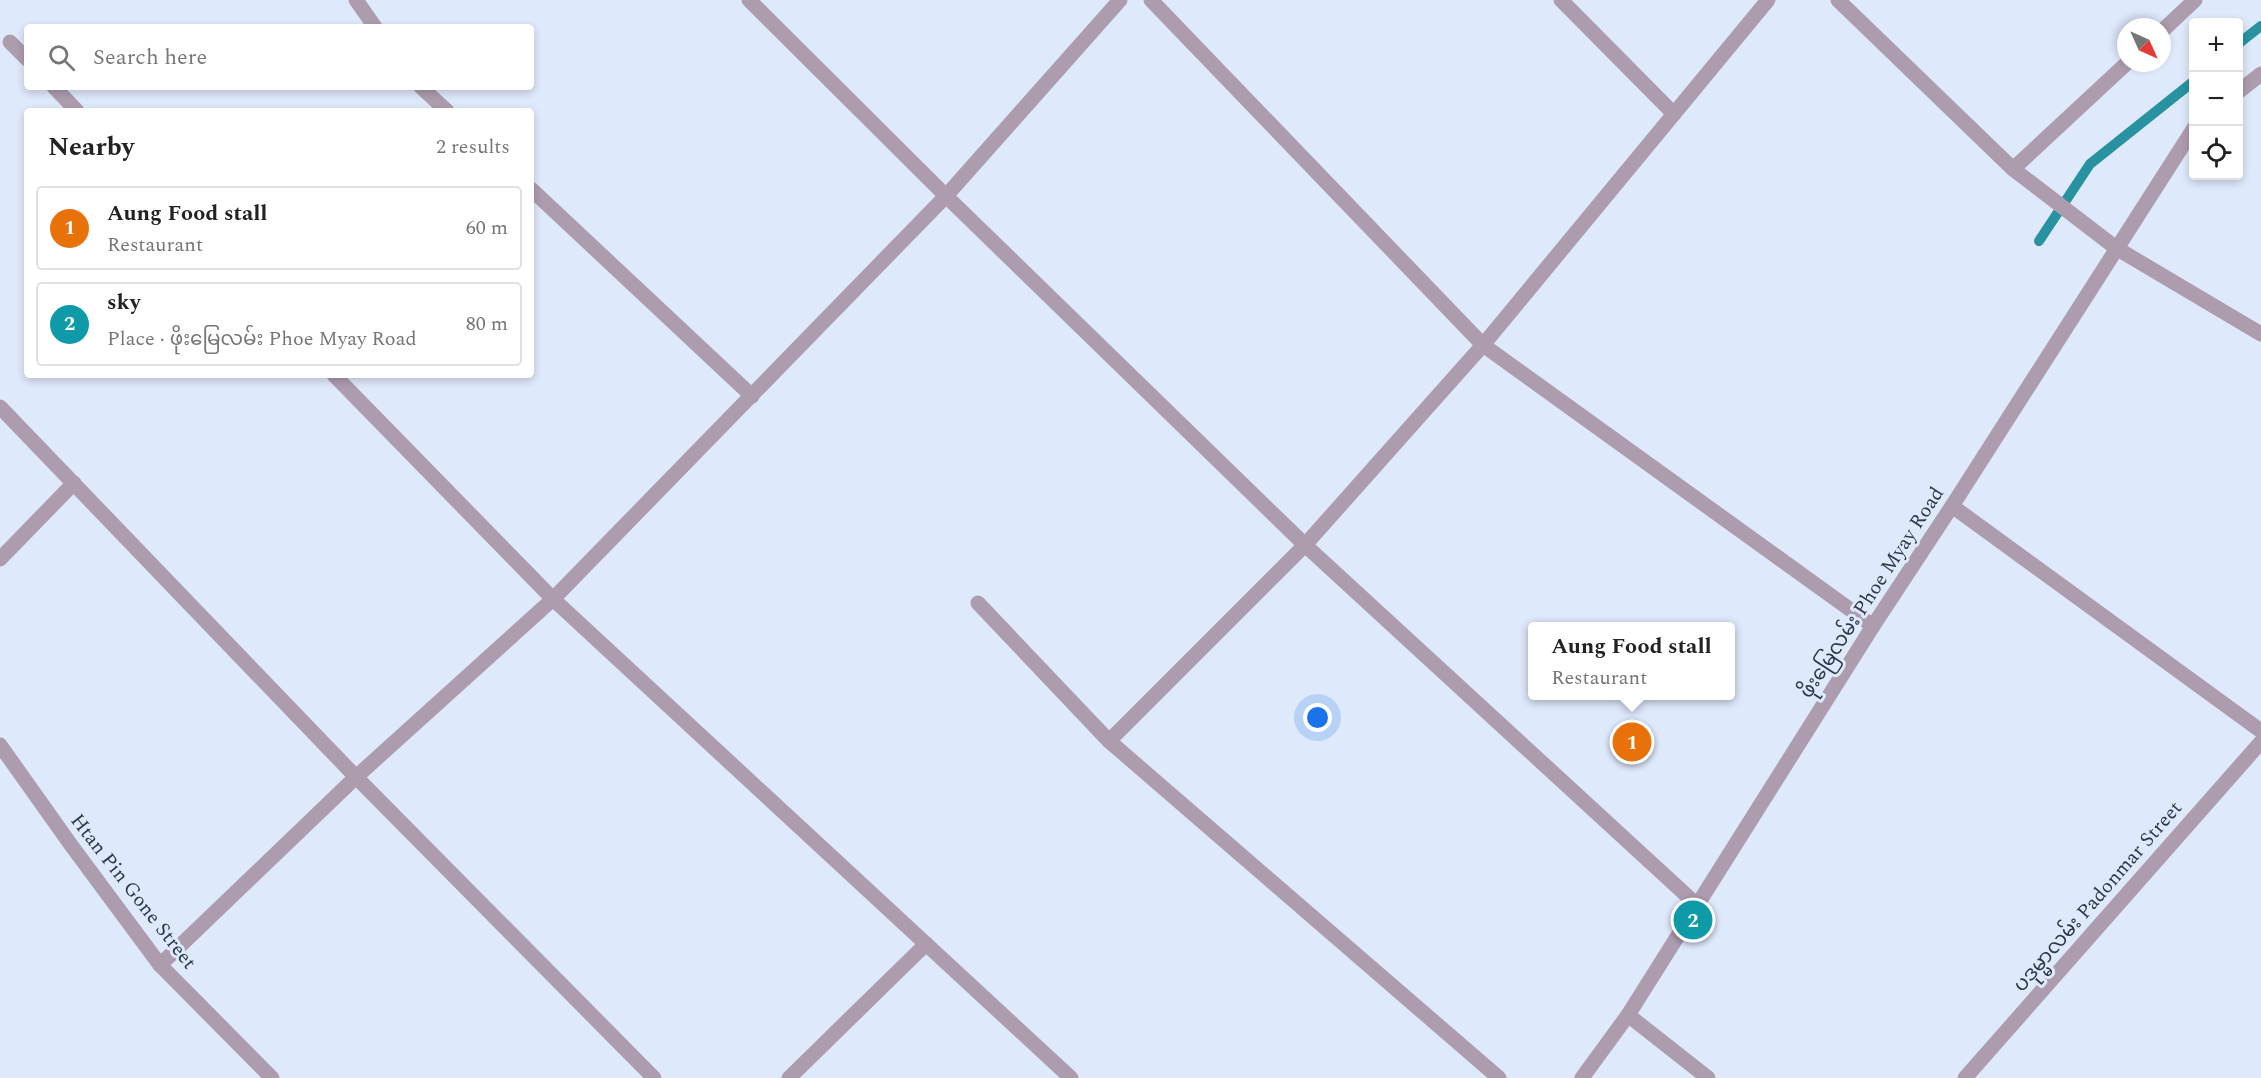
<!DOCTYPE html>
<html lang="en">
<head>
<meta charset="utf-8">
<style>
	:root { --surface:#fff; --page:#f6f6f6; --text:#222; --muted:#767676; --line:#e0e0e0; --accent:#735c2c }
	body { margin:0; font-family:Spectral,"Noto Sans Myanmar",serif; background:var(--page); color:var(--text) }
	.controls { position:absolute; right:18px; top:18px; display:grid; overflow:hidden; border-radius:6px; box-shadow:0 3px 9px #0003 }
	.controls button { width:54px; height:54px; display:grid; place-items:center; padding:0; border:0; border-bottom:2px solid var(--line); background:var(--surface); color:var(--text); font:30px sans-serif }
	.compass { position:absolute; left:2117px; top:18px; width:54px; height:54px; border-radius:50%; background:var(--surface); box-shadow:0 3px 9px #0003; rotate:135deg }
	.you { position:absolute; left:1318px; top:718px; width:21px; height:21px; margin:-15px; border:4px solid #fff; border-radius:50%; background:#1a73e8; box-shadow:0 0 0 9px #1a73e833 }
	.badge { display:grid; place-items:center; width:39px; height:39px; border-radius:50%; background:var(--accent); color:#fff; font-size:20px; font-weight:700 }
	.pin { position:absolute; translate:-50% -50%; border:3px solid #fff; box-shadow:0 2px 6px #0006 }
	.popup { position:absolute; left:1528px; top:622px; width:207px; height:78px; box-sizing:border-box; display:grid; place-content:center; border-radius:6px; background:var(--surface); filter:drop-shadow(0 2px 4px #0005); font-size:20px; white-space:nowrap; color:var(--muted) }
	.popup b { font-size:22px; color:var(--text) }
	.popup::after { content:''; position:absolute; left:50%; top:100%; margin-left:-12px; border:12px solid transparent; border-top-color:var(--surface) }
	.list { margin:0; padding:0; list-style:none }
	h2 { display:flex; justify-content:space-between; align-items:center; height:78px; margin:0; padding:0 24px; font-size:26px }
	h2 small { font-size:20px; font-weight:400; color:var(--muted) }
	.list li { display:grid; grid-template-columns:39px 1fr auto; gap:18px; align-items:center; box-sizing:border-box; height:84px; margin:0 12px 12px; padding:0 12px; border:2px solid var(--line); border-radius:6px }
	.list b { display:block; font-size:22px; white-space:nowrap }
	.list p { margin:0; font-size:20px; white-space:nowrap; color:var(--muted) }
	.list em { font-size:20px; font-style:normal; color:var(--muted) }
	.icon { flex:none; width:33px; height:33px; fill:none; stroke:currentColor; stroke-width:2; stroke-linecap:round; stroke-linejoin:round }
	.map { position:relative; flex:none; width:2261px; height:1078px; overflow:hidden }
	.search { position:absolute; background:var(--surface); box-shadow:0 3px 9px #0003; left:24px; top:24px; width:510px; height:66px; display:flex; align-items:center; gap:15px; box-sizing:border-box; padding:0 21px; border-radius:6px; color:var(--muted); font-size:22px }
	.panel { position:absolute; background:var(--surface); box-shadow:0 3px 9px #0003; left:24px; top:108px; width:510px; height:270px; border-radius:6px }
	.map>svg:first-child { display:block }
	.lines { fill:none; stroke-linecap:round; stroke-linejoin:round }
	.stream { stroke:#2992a0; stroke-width:10 }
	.minor { stroke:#ad9cae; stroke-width:15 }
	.labels { text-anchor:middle; stroke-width:6; stroke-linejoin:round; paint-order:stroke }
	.street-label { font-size:20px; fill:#2f384b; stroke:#dfe9fc }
</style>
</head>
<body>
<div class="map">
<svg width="2261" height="1078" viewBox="0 0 2261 1078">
	<rect width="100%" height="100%" fill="#dfe9fc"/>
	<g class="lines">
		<g class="stream">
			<polyline points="2238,44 2261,26"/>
			<polyline points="2039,241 2090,164 2194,81"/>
		</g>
		<g class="minor">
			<polyline points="356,0 375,27"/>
			<polyline points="749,0 946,196 1305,545 1697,905"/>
			<polyline points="1151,0 1483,345 1873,626"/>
			<polyline points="1561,0 1674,114"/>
			<polyline points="1838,0 2013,169 2116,248 2261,334"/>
			<polyline points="2162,31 2195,0"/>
			<polyline points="10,42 27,59"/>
			<polyline points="54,87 77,111"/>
			<polyline points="421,87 447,111"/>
			<polyline points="2238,92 2261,74"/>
			<polyline points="2013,169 2127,63"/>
			<polyline points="531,189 752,396"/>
			<polyline points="334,375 553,599 1071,1078"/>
			<polyline points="0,407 356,777 654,1078"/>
			<polyline points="1952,506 2261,731"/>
			<polyline points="0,559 74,483"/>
			<polyline points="978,603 1109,741 1499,1078"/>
			<polyline points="1109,741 1305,545 1483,345 1768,0"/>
			<polyline points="0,745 71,845 160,965 272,1078"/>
			<polyline points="160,965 356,777 553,599 946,196 1120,0"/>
			<polyline points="1628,1015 1708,1078"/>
			<polyline points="789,1078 926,944"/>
			<polyline points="1582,1078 1628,1015 1873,626 1952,506 2194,128"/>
			<polyline points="1965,1078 2261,742"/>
		</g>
	</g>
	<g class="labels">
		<g class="street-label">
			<text transform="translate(1871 592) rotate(-57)" y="7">ဖိုးမြေလမ်း Phoe Myay Road</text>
			<text transform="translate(134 891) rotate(52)" y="7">Htan Pin Gone Street</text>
			<text transform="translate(2097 896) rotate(-49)" y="7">ပဒုမ္မာလမ်း Padonmar Street</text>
		</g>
	</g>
</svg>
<div class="controls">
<button>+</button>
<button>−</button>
<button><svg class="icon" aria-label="locate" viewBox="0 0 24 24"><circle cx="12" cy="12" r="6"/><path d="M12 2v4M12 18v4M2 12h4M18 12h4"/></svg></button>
</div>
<svg class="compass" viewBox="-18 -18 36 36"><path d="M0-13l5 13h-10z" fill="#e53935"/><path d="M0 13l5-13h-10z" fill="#767676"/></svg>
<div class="you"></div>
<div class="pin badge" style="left:1632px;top:742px;background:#e8710a">1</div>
<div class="popup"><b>Aung Food stall</b>Restaurant</div>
<div class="pin badge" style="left:1693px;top:920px;background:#0f9aa8">2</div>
<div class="search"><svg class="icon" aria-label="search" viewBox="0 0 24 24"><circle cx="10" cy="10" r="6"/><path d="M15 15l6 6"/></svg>Search here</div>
<section class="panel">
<h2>Nearby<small>2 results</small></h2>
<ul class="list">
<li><span class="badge" style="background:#e8710a">1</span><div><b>Aung Food stall</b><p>Restaurant</p></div><em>60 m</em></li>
<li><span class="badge" style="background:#0f9aa8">2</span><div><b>sky</b><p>Place · ဖိုးမြေလမ်း Phoe Myay Road</p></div><em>80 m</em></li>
</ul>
</section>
</div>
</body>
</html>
